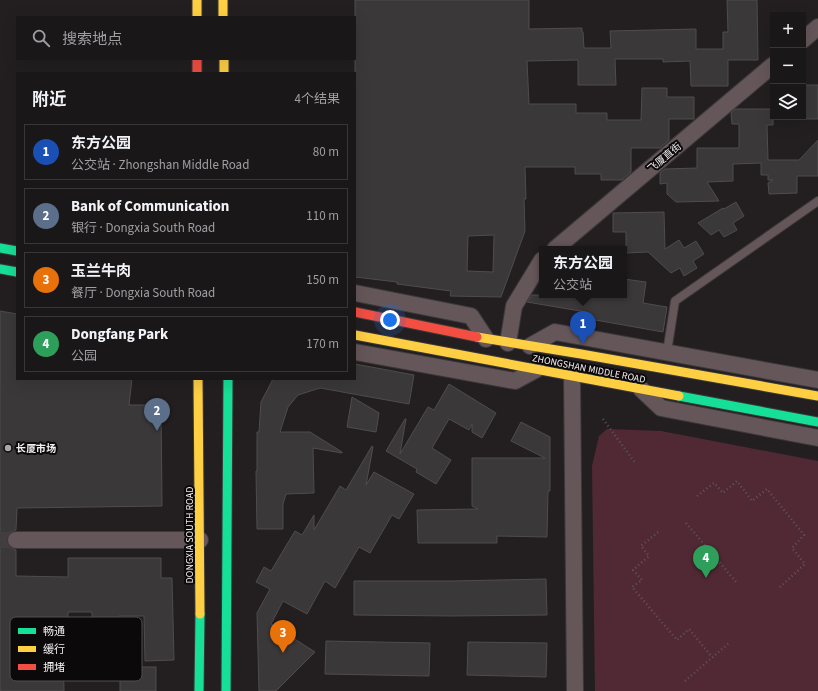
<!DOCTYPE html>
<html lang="zh">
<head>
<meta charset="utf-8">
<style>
	:root { --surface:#1a1719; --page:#272426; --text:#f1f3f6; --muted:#9f9fa2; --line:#383638; --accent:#aba6a8 }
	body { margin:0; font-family:"Source Sans 3","Noto Sans SC",sans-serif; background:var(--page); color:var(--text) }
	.controls { position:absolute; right:12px; top:12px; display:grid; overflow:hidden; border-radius:0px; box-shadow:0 4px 16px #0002 }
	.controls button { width:36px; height:36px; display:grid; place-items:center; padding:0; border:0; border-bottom:1px solid var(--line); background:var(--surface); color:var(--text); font:20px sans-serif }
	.you { position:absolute; left:390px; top:320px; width:14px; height:14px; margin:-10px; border:3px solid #fff; border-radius:50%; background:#1a73e8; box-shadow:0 0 0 6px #1a73e833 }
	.badge { display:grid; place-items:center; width:26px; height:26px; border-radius:50%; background:var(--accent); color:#fff; font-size:13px; font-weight:700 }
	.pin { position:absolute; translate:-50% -33px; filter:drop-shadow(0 1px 2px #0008) }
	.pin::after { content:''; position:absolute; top:21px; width:14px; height:12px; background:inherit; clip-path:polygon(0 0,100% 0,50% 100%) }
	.popup { position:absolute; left:539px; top:246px; width:88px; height:52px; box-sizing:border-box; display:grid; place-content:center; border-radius:0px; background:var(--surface); filter:drop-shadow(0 1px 3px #0005); font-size:13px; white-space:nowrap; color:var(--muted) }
	.popup b { font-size:15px; color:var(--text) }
	.popup::after { content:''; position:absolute; left:50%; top:100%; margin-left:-8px; border:8px solid transparent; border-top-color:var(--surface) }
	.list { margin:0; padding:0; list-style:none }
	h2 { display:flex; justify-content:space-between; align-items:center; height:52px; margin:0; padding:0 16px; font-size:17px }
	h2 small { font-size:13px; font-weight:400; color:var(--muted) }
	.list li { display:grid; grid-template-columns:26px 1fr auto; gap:12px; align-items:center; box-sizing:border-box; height:56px; margin:0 8px 8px; padding:0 8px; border:1px solid var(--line); border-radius:0px }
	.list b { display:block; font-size:15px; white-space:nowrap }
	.list p { margin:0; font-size:13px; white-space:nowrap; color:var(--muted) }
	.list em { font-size:13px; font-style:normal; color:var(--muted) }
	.icon { flex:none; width:22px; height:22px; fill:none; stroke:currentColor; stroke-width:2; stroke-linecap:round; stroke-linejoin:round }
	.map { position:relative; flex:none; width:818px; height:691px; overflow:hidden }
	.search { position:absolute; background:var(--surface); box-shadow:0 4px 16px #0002; left:16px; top:16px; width:340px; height:44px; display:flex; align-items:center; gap:10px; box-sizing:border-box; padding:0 14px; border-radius:0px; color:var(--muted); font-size:15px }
	.panel { position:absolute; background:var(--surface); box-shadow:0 4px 16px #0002; left:16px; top:72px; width:340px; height:308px; border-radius:0px }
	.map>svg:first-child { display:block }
	.green { fill:#512934 }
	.building { fill:#3b3839; stroke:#504c4e; fill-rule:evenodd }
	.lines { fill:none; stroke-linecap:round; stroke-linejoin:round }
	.street-tunnel { stroke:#423e40; stroke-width:16; stroke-dasharray:16 8; stroke-linecap:butt }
	.lane-casing { stroke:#3b393a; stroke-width:10 }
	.street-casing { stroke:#3b393a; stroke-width:18 }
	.fast-casing { stroke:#3b393a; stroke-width:11 }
	.slow-casing { stroke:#3b393a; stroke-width:11 }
	.jam-casing { stroke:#3b393a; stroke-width:11 }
	.path { stroke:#5f5558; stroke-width:2.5; stroke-dasharray:1 3; stroke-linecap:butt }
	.lane { stroke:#65565a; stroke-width:8 }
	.street { stroke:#65565a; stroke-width:16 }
	.fast { stroke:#16e098; stroke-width:9 }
	.slow { stroke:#ffcf43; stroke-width:9 }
	.jam { stroke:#f24e42; stroke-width:9 }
	.poi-dot { fill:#aba6a8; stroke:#0c090a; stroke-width:1.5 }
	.labels { text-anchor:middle; stroke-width:4; stroke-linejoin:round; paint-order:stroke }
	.street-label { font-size:10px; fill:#f4eff0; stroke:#0c090a }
	.poi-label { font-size:10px; font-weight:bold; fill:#f4eff0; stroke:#0c090a; text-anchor:start }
	.key { fill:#0c090a; stroke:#524e4f; stroke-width:1 }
	.key-label { font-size:11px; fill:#f4eff0 }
</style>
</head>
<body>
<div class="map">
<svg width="818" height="691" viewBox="0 0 818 691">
	<rect width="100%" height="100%" fill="#231f21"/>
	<polygon class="green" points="607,429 661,431 818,461 818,691 595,691 592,466 599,436"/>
	<g class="building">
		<path d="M 355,0 L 529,0 L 529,29 L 582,28 L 582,32 L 583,32 L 584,48 L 611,48 L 610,31 L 696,29 L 696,49 L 723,49 L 723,32 L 728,32 L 727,0 L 757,0 L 758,60 L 728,60 L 728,86 L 691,86 L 690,61 L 663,62 L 663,59 L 615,59 L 616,85 L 578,85 L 578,60 L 527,61 L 529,104 L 576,104 L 576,113 L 607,113 L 607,120 L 641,120 L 642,88 L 667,88 L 667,97 L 694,97 L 694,119 L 669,119 L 669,140 L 660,148 L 631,148 L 631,172 L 622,180 L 601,180 L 601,174 L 575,174 L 575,167 L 525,167 L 526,199 L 524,199 L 525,231 L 501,297 L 450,296 L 451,291 L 397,284 L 397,282 L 355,277 ZM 494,235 L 493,272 L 467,271 L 468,236 Z"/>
		<rect x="803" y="85" width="15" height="34"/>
		<polygon points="735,109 773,109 773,125 767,125 768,160 799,160 818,140 818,176 797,176 797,193 769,194 768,183 773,180 768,180 768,175 761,175 761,163 733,164 733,181 707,182 719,201 676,202 667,194 667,183 660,184 660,173 665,169 697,168 697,148 739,148 739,124 732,124 731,113"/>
		<polygon points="736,202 744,216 733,223 737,230 724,237 719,230 711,235 698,223 723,208 724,209"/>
		<polygon points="664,212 665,249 679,240 684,248 696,241 704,254 693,261 697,268 684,276 680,268 671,273 648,252 626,253 626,232 613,232 613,213"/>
		<polygon points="624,279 646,282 643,303 667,307 663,332 584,318 586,312 527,302 532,295 624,295"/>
		<polygon points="0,311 17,314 17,379 132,379 129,405 161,405 162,506 17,508 16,530 11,532 8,536 7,540 8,545 12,548 16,550 16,576 68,577 68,558 161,558 161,578 172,578 174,660 145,661 144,616 119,616 120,652 92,652 92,612 68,612 68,649 63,649 64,691 0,691"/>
		<polygon points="355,364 414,375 409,404 320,388 298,395 288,407 280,432 310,432 342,452 342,453 313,448 314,493 286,494 283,504 283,529 257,529 256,471 257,471 257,432 259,432 261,402 273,379 355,379"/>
		<polygon points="449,384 496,413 482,438 472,432 472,424 469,430 449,419 432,448 451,460 436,484 416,472 417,469 386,451 405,419 406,419 400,454 428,407 434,410"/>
		<polygon points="352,397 379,413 376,432 347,427"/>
		<polygon points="521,422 550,437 550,491 548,491 547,537 497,536 497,543 418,543 417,510 478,509 472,506 472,458 545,458 511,441"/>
		<polygon points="372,446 373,447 366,485 374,472 414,494 399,519 392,515 370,553 359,547 335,588 325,581 307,614 283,601 271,624 315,652 276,691 259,691 257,613 270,589 256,582 264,567 271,571 295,531 302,535 314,515 314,530 340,486 346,490"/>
		<polygon points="546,579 547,615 453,616 354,615 354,581 452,581"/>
		<polygon points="326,641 430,643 429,676 325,674"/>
		<polygon points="468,642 547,643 546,677 467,675"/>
		<rect x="120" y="667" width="36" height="24"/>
	</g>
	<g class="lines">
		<polyline class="street-tunnel" points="0,540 16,540"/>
		<defs>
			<polyline id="lane" points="667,352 675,301 818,201"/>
			<g id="street">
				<polyline points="803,40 818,27"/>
				<polyline points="555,249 773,65"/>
				<polyline points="355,293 471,316 486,339"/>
				<polyline points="508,343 514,306 542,260"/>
				<polyline points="530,346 555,332 818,380"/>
				<polyline points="355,352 515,381 537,369"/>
				<polyline points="572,376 575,691"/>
				<polyline points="641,389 661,408 818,438"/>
				<polyline points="16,540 200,540"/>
			</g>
			<g id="fast">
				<polyline points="0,248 17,251"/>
				<polyline points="0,269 17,272"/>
				<polyline points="679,396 818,422"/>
				<polyline points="199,691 200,614"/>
				<polyline points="226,691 228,379"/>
			</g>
			<g id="slow">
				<polyline points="197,0 197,17"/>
				<polyline points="223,0 223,17"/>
				<polyline points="224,59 224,73"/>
				<polyline points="355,335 679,396"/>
				<polyline points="477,337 581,354 818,396"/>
				<polyline points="198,379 200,614"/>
			</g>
			<g id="jam">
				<polyline points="197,59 197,73"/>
				<polyline points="355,312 477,337"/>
			</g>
		</defs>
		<use href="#lane" class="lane-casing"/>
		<use href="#street" class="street-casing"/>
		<use href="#fast" class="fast-casing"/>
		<use href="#slow" class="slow-casing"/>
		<use href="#jam" class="jam-casing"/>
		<g class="path">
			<polyline points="603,419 636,464"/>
			<polyline points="697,496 714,483 723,493 737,481 752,501 767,489 804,535 792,548 805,564 778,589"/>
			<polyline points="686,523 737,583"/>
			<polyline points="658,532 641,546 649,556 633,570 642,580 632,587 677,640 689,629 712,657"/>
			<polyline points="685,681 729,643"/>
		</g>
		<use href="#lane" class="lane"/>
		<use href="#street" class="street"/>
		<use href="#fast" class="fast"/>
		<use href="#slow" class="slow"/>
		<use href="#jam" class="jam"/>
	</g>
	<circle class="poi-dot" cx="8" cy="448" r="4"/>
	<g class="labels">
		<g class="street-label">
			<text transform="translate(664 157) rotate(-40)" y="4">飞厦直街</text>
			<text transform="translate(589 368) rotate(11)" y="4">ZHONGSHAN MIDDLE ROAD</text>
			<text transform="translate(189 535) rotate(-90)" y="4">DONGXIA SOUTH ROAD</text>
		</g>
		<g class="poi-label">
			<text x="16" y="452">长厦市场</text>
		</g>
	</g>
	<rect x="10" y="617" width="132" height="64" rx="6" class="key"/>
	<rect x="18" y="628" width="18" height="6" fill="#16e098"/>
	<rect x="18" y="646" width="18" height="6" fill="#ffcf43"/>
	<rect x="18" y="664" width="18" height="6" fill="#f24e42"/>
	<g class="key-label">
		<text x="43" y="635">畅通</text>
		<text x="43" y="653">缓行</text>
		<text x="43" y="671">拥堵</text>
	</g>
</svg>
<div class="controls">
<button>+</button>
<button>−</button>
<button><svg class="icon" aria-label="layers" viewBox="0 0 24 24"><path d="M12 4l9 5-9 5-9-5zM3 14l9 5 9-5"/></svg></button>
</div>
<div class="you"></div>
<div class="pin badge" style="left:583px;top:344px;background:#1a4fb4">1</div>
<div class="popup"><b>东方公园</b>公交站</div>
<div class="pin badge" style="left:157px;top:431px;background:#5c6f8a">2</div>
<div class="pin badge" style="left:283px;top:653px;background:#e8710a">3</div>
<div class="pin badge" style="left:706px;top:578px;background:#2e9e5b">4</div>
<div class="search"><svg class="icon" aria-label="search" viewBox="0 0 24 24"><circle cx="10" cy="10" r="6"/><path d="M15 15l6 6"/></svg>搜索地点</div>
<section class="panel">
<h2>附近<small>4个结果</small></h2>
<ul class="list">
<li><span class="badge" style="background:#1a4fb4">1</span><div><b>东方公园</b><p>公交站 · Zhongshan Middle Road</p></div><em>80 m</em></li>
<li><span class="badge" style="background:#5c6f8a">2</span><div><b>Bank of Communication</b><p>银行 · Dongxia South Road</p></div><em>110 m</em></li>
<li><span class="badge" style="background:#e8710a">3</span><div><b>玉兰牛肉</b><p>餐厅 · Dongxia South Road</p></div><em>150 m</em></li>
<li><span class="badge" style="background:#2e9e5b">4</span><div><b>Dongfang Park</b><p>公园</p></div><em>170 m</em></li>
</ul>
</section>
</div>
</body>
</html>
